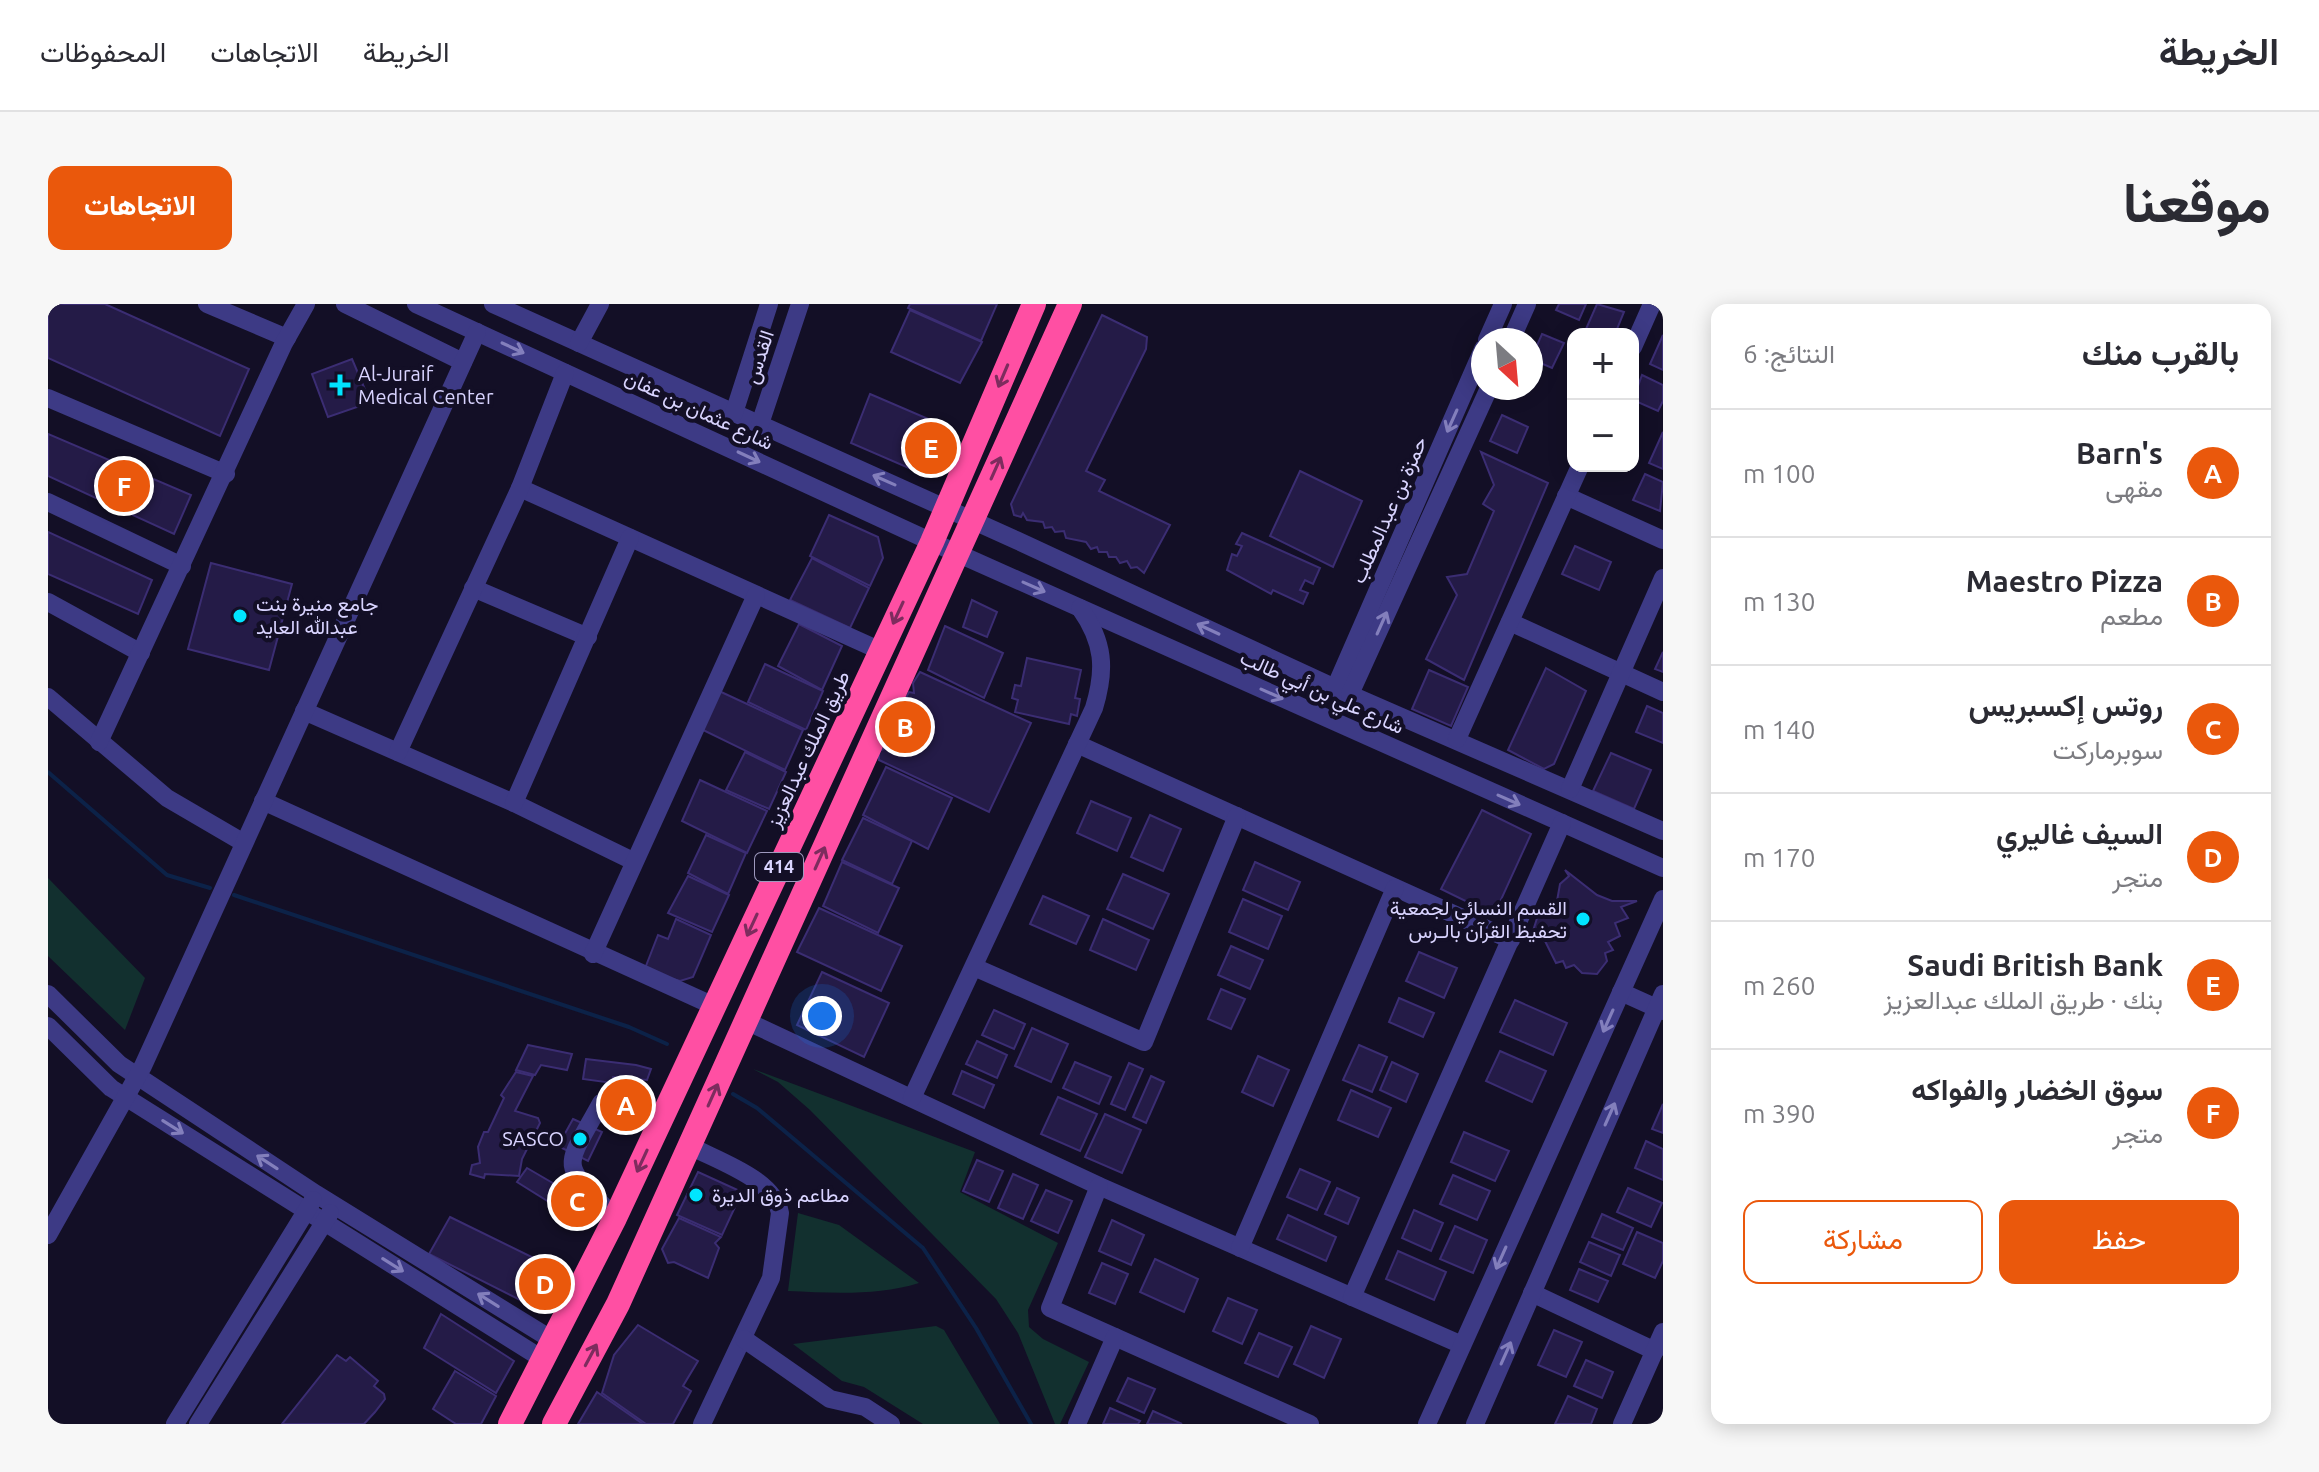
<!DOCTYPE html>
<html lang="ar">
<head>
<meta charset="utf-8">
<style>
	:root { --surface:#fff; --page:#f7f7f7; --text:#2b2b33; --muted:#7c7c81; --line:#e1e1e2; --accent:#ea580c }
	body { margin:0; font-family:Ubuntu,Vazirmatn,sans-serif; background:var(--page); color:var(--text); direction:rtl }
	.controls { position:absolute; right:24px; top:24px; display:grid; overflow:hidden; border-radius:16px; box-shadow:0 4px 20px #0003 }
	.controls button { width:72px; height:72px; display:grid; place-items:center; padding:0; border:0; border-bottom:2px solid var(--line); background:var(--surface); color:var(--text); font:40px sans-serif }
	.compass { position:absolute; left:1423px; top:24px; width:72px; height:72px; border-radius:50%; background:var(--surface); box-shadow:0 4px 20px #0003; rotate:154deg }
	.you { position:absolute; left:774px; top:712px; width:28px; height:28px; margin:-20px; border:6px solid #fff; border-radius:50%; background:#1a73e8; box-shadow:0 0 0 12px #1a73e833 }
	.badge { display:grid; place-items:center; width:52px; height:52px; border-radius:50%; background:var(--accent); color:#fff; font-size:26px; font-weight:700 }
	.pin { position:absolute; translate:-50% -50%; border:4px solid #fff; box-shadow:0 2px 8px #0006 }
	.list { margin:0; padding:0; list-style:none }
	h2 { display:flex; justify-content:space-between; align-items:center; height:104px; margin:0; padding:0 32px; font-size:34px }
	h2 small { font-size:26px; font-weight:400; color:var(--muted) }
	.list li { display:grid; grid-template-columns:52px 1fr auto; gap:24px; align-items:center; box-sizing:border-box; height:128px; padding:0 32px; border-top:2px solid var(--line) }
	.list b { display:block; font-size:30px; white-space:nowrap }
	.list p { margin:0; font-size:26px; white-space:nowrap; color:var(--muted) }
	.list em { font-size:26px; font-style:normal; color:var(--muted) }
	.actions { display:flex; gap:16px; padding:24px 32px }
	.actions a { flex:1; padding:18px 0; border:2px solid var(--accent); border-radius:16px; text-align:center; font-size:28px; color:var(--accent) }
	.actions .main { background:var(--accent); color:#fff }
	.map { position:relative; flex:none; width:1615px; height:1120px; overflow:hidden; direction:ltr; border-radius:16px }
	header { display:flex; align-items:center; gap:48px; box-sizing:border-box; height:112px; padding:0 40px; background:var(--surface); border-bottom:2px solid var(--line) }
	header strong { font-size:38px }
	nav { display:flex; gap:44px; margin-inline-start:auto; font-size:28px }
	.intro { display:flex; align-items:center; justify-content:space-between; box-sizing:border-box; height:192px; padding:0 48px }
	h1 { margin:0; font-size:56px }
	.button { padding:20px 36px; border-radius:16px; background:var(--accent); color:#fff; font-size:28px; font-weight:700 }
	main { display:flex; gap:48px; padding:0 48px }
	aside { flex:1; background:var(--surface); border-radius:16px; box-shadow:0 4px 20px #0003 }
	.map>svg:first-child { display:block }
	.green { fill:#12302f }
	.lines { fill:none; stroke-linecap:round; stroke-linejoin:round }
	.stream { stroke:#0c2248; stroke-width:4 }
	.building { fill:#241b47; stroke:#3b2d73; stroke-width:2 }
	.minor { stroke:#3d3a85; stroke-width:18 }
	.highway { stroke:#ff4fa3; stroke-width:24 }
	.oneway { stroke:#837fbc }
	.oneway2 { stroke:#7d2c5e }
	.poi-dot { fill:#00e5ff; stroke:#130f26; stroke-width:3 }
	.labels { text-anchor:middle; stroke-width:8; stroke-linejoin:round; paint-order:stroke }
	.shield { fill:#130f26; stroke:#9e99be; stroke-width:2 }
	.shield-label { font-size:18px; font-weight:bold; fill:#d9d4ff }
	.street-label { font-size:20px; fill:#d9d4ff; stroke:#130f26 }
	.poi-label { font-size:20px; fill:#d9d4ff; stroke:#130f26; text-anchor:start }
</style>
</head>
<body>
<header>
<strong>الخريطة</strong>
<nav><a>الخريطة</a><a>الاتجاهات</a><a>المحفوظات</a></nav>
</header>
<div class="intro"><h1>موقعنا</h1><a class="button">الاتجاهات</a></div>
<main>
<aside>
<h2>بالقرب منك<small>النتائج: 6</small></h2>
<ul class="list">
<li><span class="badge">A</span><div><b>Barn's</b><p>مقهى</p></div><em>100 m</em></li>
<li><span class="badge">B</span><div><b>Maestro Pizza</b><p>مطعم</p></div><em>130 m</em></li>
<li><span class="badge">C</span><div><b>روتس إكسبريس</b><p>سوبرماركت</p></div><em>140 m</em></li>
<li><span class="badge">D</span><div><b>السيف غاليري</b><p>متجر</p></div><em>170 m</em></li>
<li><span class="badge">E</span><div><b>Saudi British Bank</b><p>بنك · طريق الملك عبدالعزيز</p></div><em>260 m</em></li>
<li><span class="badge">F</span><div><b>سوق الخضار والفواكه</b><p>متجر</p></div><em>390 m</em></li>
</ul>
<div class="actions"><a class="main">حفظ</a><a>مشاركة</a></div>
</aside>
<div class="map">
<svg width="1615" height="1120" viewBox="0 0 1615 1120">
	<rect width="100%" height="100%" fill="#130f26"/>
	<g class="green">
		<polygon points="0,574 97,674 77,726 0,652"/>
		<polygon points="705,765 927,848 912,888 1010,939 980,1006 981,1023 995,1035 1041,1058 1012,1120 1007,1120 970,1029 948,995 762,806 730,778"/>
		<path d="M 750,909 L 791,921 L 871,979 C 829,992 784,989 740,987 Z"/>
		<polygon points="888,1022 896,1026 952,1120 875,1120 816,1083 794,1077 745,1040"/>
	</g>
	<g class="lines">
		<g class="stream">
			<polyline points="0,468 119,571 162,584"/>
			<polyline points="186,591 581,723 619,740"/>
			<polyline points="685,790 709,804 875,944 928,1024 983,1120"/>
		</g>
	</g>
	<g class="building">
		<polygon points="0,0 57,0 201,65 172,132 0,54"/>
		<polygon points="862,0 949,0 933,37 860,4"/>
		<polygon points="1511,0 1538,0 1531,16 1508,6"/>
		<polygon points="1549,0 1576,8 1567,30 1550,30 1538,25"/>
		<polygon points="862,6 934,38 912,79 843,48"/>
		<polygon points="1054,11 1099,33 1098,45 1038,167 1057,176 1051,187 1122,221 1096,269 1089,263 1083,264 1079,257 1072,259 1068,253 1061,253 1059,248 1051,248 1049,243 1043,245 1038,238 1018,234 1016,227 1007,228 1004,223 997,224 995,218 979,216 975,209 973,213 966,211 963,200"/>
		<polygon points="1494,30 1516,39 1504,64 1483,55"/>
		<polygon points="1615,31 1615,66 1602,60"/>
		<polygon points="304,55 321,95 314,98 315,101 280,113 264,70"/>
		<polygon points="1594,71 1615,81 1615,97 1610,107 1585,96"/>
		<polygon points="822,90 892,120 870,168 803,139"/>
		<polygon points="1454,111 1480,123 1469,149 1442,137"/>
		<polygon points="1615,128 1615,165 1601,159"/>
		<polygon points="0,130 143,191 126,230 0,172"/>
		<polygon points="1433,148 1500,179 1416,376 1378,355 1409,291 1399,273 1419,270 1446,207 1435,200 1446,181"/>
		<polygon points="1252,167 1314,197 1285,263 1222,232"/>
		<polygon points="1597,170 1615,178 1612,207 1585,196"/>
		<polygon points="781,211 830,233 835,254 822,282 762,252"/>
		<polygon points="0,228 104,276 90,310 0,270"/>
		<polygon points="1194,229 1272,264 1265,280 1257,276 1252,286 1260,289 1255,300 1225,286 1223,290 1179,266 1184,250 1189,252 1194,242 1188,240"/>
		<polygon points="1527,242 1563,258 1551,286 1514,270"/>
		<polygon points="764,254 821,284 802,324 742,296"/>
		<polygon points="163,259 244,280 221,366 140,345"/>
		<polygon points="924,296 949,308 939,333 915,323"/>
		<polygon points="751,320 794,342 774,386 730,362"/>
		<polygon points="897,322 955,349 936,394 880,366"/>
		<polygon points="1615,348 1615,368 1607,365"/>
		<polygon points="979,354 1033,366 1027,394 1032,395 1029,412 1023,410 1021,420 967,408 970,396 964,394 967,381 973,382"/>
		<polygon points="717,360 775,387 758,426 700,398"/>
		<polygon points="1498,364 1538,387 1506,460 1496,465 1460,446"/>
		<polygon points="1381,366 1420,383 1403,422 1364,405"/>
		<polygon points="872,368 983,419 941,508 831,456 831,447 842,442 840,438 849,410 861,388 866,389 865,379"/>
		<polygon points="671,387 755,426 737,466 653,425"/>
		<polygon points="1599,402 1615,409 1615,439 1588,428"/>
		<polygon points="697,448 738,468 721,505 678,486"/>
		<polygon points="1563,449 1603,466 1586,505 1545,487"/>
		<polygon points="838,463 904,494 880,545 815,511"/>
		<polygon points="652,476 719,507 699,549 634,517"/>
		<polygon points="1043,497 1083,514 1069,547 1029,529"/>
		<polygon points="1434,506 1483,530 1446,611 1393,585"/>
		<polygon points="1102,511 1133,525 1115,567 1083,553"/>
		<polygon points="815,514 864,537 844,580 794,556"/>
		<polygon points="658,531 698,549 680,590 640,569"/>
		<polygon points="794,558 851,584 830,629 775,602"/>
		<polygon points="1207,558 1252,578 1240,606 1195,586"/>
		<polygon points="1517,566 1549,591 1564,597 1589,597 1573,603 1580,614 1567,619 1572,632 1560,638 1565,646 1557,649 1559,657 1549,670 1534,669 1526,661 1518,664 1515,657 1508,659 1497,637 1484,630 1492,605 1509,597 1512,580 1521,572"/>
		<polygon points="1075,570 1121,590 1105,625 1059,605"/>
		<polygon points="640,572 681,591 664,628 620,609"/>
		<polygon points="995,592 1041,612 1028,640 982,620"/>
		<polygon points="1195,595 1234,612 1220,645 1181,628"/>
		<polygon points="771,604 854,642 833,687 749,648"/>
		<polygon points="628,615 663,631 645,673 632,677 596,667 610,631 620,635"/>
		<polygon points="1055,615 1101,636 1088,666 1042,646"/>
		<polygon points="1183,642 1215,656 1202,685 1170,671"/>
		<polygon points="1371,648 1409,664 1396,694 1358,677"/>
		<polygon points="774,668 841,699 816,753 749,721"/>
		<polygon points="1173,685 1197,695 1183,725 1160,715"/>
		<polygon points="1351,694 1386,709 1375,733 1341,718"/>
		<polygon points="1467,696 1519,719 1505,751 1452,728"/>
		<polygon points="946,706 977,720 966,745 934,731"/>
		<polygon points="984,724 1020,740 1003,778 967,762"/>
		<polygon points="929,737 959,751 949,774 918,760"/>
		<polygon points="480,741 524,750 519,766 493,761 487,771 468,766"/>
		<polygon points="1311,741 1339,753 1324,788 1295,776"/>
		<polygon points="1452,747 1498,767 1484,798 1438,777"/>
		<polygon points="1210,752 1241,766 1225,802 1194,788"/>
		<polygon points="538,755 588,761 603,765 599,776 565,773 564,779 535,775"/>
		<polygon points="1027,758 1063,773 1051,800 1015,784"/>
		<polygon points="1344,758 1370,770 1358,798 1332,786"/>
		<polygon points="1081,759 1095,765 1077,806 1063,800"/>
		<polygon points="914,767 946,781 936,804 905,790"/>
		<polygon points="468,768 485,772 467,807 490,814 492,819 474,855 471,872 437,870 436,874 422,870 424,861 432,859 430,843 436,828 440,828 456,794 453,791"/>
		<polygon points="1103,772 1116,778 1098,819 1085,813"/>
		<polygon points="1303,786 1343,804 1330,833 1290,816"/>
		<polygon points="1010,793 1049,810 1032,847 993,830"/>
		<polygon points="1615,800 1615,829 1604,825"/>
		<polygon points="1057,810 1093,826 1074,869 1037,853"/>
		<polygon points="525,815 554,828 540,857 510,842"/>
		<polygon points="1416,828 1461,847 1447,877 1403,858"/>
		<polygon points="1598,837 1615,845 1615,876 1587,864"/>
		<polygon points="929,856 955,867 941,898 915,887"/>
		<polygon points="479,864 532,895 538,912 530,916 469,878"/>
		<polygon points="1252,865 1282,878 1269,906 1239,893"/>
		<polygon points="650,868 694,888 674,931 629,911"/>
		<polygon points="965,870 990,881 975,915 950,904"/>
		<polygon points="1405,871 1442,887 1429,916 1392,900"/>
		<polygon points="1289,884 1311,894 1300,920 1277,910"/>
		<polygon points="1580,884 1614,899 1603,923 1569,908"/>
		<polygon points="998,886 1024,897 1010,929 983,917"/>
		<polygon points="1366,906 1395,919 1383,947 1354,934"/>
		<polygon points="1554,910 1585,924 1575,946 1544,933"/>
		<polygon points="1240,911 1288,933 1278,957 1229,935"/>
		<polygon points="402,913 502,962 480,1000 381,950"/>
		<polygon points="631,914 673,933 667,939 671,944 660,974 626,958 620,959 614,945"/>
		<polygon points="1064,916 1096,931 1083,961 1051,947"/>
		<polygon points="1407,922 1439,936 1425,969 1392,955"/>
		<polygon points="1589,928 1615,939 1615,957 1607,974 1575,960"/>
		<polygon points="1541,938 1572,951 1563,972 1532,958"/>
		<polygon points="1350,947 1398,968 1386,996 1338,975"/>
		<polygon points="1107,955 1150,975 1136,1008 1092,988"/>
		<polygon points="1054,959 1080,970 1067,1000 1041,989"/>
		<polygon points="1531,965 1560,977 1550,998 1522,986"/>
		<polygon points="1180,994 1209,1006 1194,1040 1165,1027"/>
		<polygon points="393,1010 466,1057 448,1089 376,1044"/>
		<polygon points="590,1021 650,1057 635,1082 643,1087 625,1120 598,1120 554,1089 566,1051"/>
		<polygon points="1263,1022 1293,1035 1276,1074 1246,1060"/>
		<polygon points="1506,1026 1534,1038 1518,1073 1490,1061"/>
		<polygon points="1211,1029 1244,1043 1230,1073 1197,1059"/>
		<polygon points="289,1051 298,1057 302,1053 330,1077 326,1082 336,1090 337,1095 327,1108 316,1120 234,1120"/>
		<polygon points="1538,1056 1565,1068 1554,1094 1526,1082"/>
		<polygon points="407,1067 448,1092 433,1120 408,1120 385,1105"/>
		<polygon points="1080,1074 1107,1085 1096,1109 1069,1097"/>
		<polygon points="549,1088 595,1120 530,1120"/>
		<polygon points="1520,1092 1549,1105 1543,1120 1507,1120"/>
		<polygon points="1062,1104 1092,1117 1090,1120 1055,1120"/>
		<polygon points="1105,1107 1134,1120 1099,1120"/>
	</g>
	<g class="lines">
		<g class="minor">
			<polyline points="159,0 239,34"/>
			<polyline points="297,0 415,58"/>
			<polyline points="368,0 884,238 1615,564"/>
			<polyline points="445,0 968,236 1287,384 1615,527"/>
			<polyline points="1439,36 1455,0"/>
			<polyline points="1463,36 1479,0"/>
			<polyline points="531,39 552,0"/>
			<polyline points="1585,43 1604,0"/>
			<polyline points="0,94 178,170"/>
			<polyline points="686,109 721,0"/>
			<polyline points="712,120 752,0"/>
			<polyline points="472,184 833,347"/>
			<polyline points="1518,192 1615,236"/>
			<polyline points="0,198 134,262"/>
			<polyline points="425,284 540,333"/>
			<polyline points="0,298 93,349"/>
			<polyline points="1462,318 1615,388"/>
			<polyline points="1287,384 1435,45"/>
			<polyline points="1302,390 1441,84"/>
			<polyline points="0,393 119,494 196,539"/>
			<polyline points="256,407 466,499 585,557"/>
			<polyline points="1409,435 1532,162"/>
			<polyline points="51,438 236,39 258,0"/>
			<polyline points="1029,440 1463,636"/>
			<polyline points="350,448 472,184 517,69"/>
			<polyline points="1522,485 1615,274"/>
			<polyline points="215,497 666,702"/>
			<polyline points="466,499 582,234"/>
			<polyline points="545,650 708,291"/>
			<polyline points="926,663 1096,738 1189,512"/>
			<polyline points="1573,688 1615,707"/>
			<polyline points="0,690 71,760 268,890 506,1037"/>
			<polyline points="698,717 1051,882 1414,1041"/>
			<polyline points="0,722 63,784 496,1056"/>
			<path d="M 864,794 L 1046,404 C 1058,365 1056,338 1032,304"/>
			<path d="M 642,842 C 670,857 726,875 732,909 L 723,974 L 654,1120"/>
			<polyline points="1051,882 1002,1004 1262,1120"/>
			<path d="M 567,914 C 512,855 514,870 553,799 L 615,811"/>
			<polyline points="0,931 95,762 429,28"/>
			<polyline points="1192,944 1347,584"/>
			<polyline points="1484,989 1607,1047"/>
			<polyline points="1304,993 1514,519"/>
			<polyline points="696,1035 782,1095 817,1103 843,1120"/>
			<polyline points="127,1120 265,896"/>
			<polyline points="150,1120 282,909"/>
			<polyline points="1029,1120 1067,1033"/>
			<polyline points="1379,1120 1615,595"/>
			<polyline points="1427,1120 1615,690"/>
			<polyline points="1574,1120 1615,1028"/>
		</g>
		<g class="highway">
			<polyline points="462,1120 567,914 884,238 986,0"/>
			<polyline points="506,1120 570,1000 1022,0"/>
		</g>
	</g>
	<defs><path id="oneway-shaft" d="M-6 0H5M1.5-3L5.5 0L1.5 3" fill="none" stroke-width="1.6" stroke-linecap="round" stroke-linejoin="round" transform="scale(2)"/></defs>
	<g class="oneway">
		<use href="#oneway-shaft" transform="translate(465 44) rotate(25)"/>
		<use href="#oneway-shaft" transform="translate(1404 117) rotate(114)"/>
		<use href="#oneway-shaft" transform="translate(701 153) rotate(25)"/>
		<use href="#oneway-shaft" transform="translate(836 176) rotate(-156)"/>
		<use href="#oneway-shaft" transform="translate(986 283) rotate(24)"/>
		<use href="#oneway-shaft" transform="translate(1334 319) rotate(-66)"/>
		<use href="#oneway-shaft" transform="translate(1160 325) rotate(-155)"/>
		<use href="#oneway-shaft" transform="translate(1224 390) rotate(24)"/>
		<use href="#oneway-shaft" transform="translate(1461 496) rotate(24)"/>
		<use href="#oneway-shaft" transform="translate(1560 717) rotate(114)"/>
		<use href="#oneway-shaft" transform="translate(1562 810) rotate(-66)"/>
		<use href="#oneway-shaft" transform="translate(125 823) rotate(32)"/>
		<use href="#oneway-shaft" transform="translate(219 858) rotate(-147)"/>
		<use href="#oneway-shaft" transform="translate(1453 954) rotate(114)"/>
		<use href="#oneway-shaft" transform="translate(345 961) rotate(32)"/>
		<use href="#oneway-shaft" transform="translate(440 996) rotate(-148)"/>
		<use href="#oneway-shaft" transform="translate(1458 1049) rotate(-66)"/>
	</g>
	<g class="oneway2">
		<use href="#oneway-shaft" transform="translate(955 72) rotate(113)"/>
		<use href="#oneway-shaft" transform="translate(948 164) rotate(-66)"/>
		<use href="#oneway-shaft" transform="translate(850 309) rotate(115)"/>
		<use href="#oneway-shaft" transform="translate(772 554) rotate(-66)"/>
		<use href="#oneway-shaft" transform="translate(704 621) rotate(115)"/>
		<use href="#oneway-shaft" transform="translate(665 791) rotate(-66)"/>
		<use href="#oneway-shaft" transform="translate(594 857) rotate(115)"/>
		<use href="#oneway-shaft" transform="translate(543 1051) rotate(-62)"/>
	</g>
	<g class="poi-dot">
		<path d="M288 69h8v8h8v8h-8v8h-8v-8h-8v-8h8z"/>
		<circle cx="192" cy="312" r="8"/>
		<circle cx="1535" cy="615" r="8"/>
		<circle cx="532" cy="835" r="8"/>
		<circle cx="648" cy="891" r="8"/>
	</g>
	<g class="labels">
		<rect class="shield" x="707" y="549" width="48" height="28" rx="6"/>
		<g class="shield-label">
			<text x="731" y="569">414</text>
		</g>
		<g class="street-label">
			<text transform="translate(711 53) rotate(-72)" y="7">القدس</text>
			<text transform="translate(651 106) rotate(25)" y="7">شارع عثمان بن عفان</text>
			<text transform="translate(1341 206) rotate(-66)" y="7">حمزة بن عبدالمطلب</text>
			<text transform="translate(1274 388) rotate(24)" y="7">شارع علي بن أبي طالب</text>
			<text transform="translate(760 445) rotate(-65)" y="7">طريق الملك عبدالعزيز</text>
		</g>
		<g class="poi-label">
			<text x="310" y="77">Al-Juraif<tspan x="310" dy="23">Medical Center</tspan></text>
			<text x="208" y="307">جامع منيرة بنت<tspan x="208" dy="23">عبدالله العايد</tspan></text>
			<text x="1519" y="611" text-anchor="end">القسم النسائي لجمعية<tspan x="1519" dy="23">تحفيظ القرآن بالـرس</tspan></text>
			<text x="516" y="842" text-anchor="end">SASCO</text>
			<text x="664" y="898">مطاعم ذوق الديرة</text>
		</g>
	</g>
</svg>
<div class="controls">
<button>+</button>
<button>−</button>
</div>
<svg class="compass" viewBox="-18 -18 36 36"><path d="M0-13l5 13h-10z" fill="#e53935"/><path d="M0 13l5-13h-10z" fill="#7c7c81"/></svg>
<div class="you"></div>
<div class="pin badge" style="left:578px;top:801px">A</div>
<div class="pin badge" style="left:857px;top:423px">B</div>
<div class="pin badge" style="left:529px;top:897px">C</div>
<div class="pin badge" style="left:497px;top:980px">D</div>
<div class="pin badge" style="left:883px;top:144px">E</div>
<div class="pin badge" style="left:76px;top:182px">F</div>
</div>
</main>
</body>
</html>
